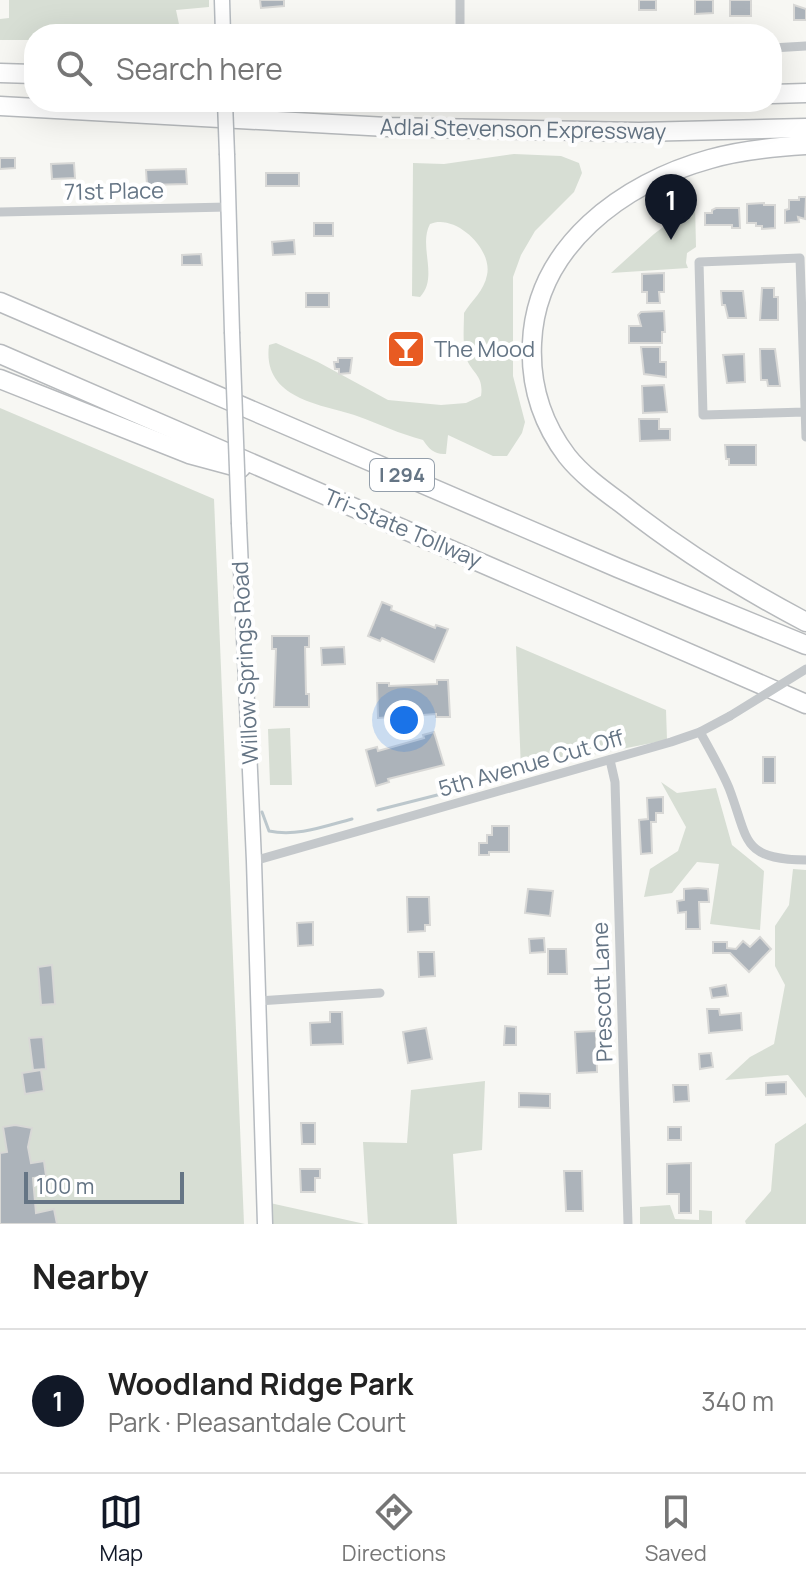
<!DOCTYPE html>
<html lang="en">
<head>
<meta charset="utf-8">
<style>
	:root { --surface:#fff; --page:#f6f6f6; --text:#222; --muted:#767676; --line:#e0e0e0; --accent:#111827 }
	body { margin:0; font-family:Manrope,sans-serif; background:var(--page); color:var(--text) }
	.scale { position:absolute; left:24px; bottom:20px; width:160px; box-sizing:border-box; padding-left:8px; border:4px solid #657585; border-top:0; font-size:22px; line-height:28px; white-space:nowrap; color:#657585; -webkit-text-stroke:6px #fff; paint-order:stroke }
	.you { position:absolute; left:404px; top:720px; width:28px; height:28px; margin:-20px; border:6px solid #fff; border-radius:50%; background:#1a73e8; box-shadow:0 0 0 12px #1a73e833 }
	.badge { display:grid; place-items:center; width:52px; height:52px; border-radius:50%; background:var(--accent); color:#fff; font-size:26px; font-weight:700 }
	.pin { position:absolute; translate:-50% -66px; filter:drop-shadow(0 2px 4px #0008) }
	.pin::after { content:''; position:absolute; top:42px; width:28px; height:24px; background:inherit; clip-path:polygon(0 0,100% 0,50% 100%) }
	.list { margin:0; padding:0; list-style:none }
	h2 { display:flex; justify-content:space-between; align-items:center; height:104px; margin:0; padding:0 32px; font-size:34px }
	h2 small { font-size:26px; font-weight:400; color:var(--muted) }
	.list li { display:grid; grid-template-columns:52px 1fr auto; gap:24px; align-items:center; box-sizing:border-box; height:144px; padding:0 32px; border-top:2px solid var(--line) }
	.list b { display:block; font-size:30px; white-space:nowrap }
	.list p { margin:0; font-size:26px; white-space:nowrap; color:var(--muted) }
	.list em { font-size:26px; font-style:normal; color:var(--muted) }
	.icon { flex:none; width:44px; height:44px; fill:none; stroke:currentColor; stroke-width:2; stroke-linecap:round; stroke-linejoin:round }
	.map { position:relative; flex:none; width:806px; height:1224px; overflow:hidden }
	.search { position:absolute; background:var(--surface); box-shadow:0 8px 32px #0002; left:24px; right:24px; top:24px; height:88px; display:flex; align-items:center; gap:20px; box-sizing:border-box; padding:0 28px; border-radius:32px; color:var(--muted); font-size:30px }
	.sheet { height:248px; background:var(--surface) }
	nav { display:flex; justify-content:space-around; align-items:center; box-sizing:border-box; height:112px; border-top:2px solid var(--line); background:var(--surface); font-size:22px; color:var(--muted) }
	nav a { display:grid; justify-items:center; gap:4px }
	nav .on { color:var(--accent) }
	.map>svg:first-child { display:block }
	.green { fill:#d7ded4 }
	.lines { fill:none; stroke-linecap:round; stroke-linejoin:round }
	.stream { stroke:#bcc7cc; stroke-width:3 }
	.building { fill:#acb3ba; stroke:#d8d8d6; stroke-width:2 }
	.secondary-casing { stroke:#b6bbc0; stroke-width:17 }
	.highway-casing { stroke:#b7babd; stroke-width:21 }
	.street { stroke:#c4c8cb; stroke-width:9 }
	.secondary { stroke:#fff; stroke-width:14 }
	.highway { stroke:#fff; stroke-width:18 }
	.secondary-bridge-casing { stroke:#b6bbc0; stroke-width:17; stroke-linecap:butt }
	.street-bridge { stroke:#c4c8cb; stroke-width:9 }
	.secondary-bridge { stroke:#fff; stroke-width:14 }
	.labels { text-anchor:middle; stroke-width:8; stroke-linejoin:round; paint-order:stroke }
	.shield { fill:#fff; stroke:#939eaa; stroke-width:2 }
	.shield-label { font-size:20px; font-weight:bold; fill:#657585 }
	.street-label { font-size:22px; fill:#657585; stroke:#fff }
	.poi-label { font-size:22px; fill:#657585; stroke:#fff; text-anchor:start }
</style>
</head>
<body>
<div class="map">
<svg width="806" height="1224" viewBox="0 0 806 1224">
	<rect width="100%" height="100%" fill="#f7f7f3"/>
	<g class="green">
		<polygon points="9,0 209,0 209,7 176,10 181,34 34,34 34,40 0,40 0,19 9,18"/>
		<path d="M 514,154 L 561,156 L 579,163 L 582,173 L 574,192 L 535,231 L 521,255 L 513,277 L 513,376 L 525,422 L 522,433 L 507,456 L 493,456 L 448,435 L 446,454 C 435,455 429,449 423,440 C 400,434 379,424 357,416 C 320,404 262,399 269,345 L 276,343 L 318,362 L 388,400 L 441,405 L 466,403 L 481,396 C 484,376 473,374 467,360 C 462,347 464,327 464,313 C 472,300 484,291 487,275 C 493,249 455,213 430,224 C 418,246 439,277 420,297 L 412,296 L 413,163 L 444,164 Z"/>
		<polygon points="695,203 696,247 687,253 686,263 688,268 611,273 654,234"/>
		<polygon points="0,408 214,499 244,1224 0,1224"/>
		<polygon points="516,646 666,710 667,740 521,769"/>
		<polygon points="290,728 292,785 270,785 268,729"/>
		<polygon points="661,782 677,793 716,788 732,845 764,871 760,930 710,924 719,864 697,862 672,893 644,897 650,869 678,851 686,827"/>
		<polygon points="793,869 806,870 806,1098 788,1075 725,1080 750,1057 774,1044 785,985 775,966 775,926 789,905"/>
		<polygon points="485,1081 482,1150 453,1154 457,1224 368,1224 363,1142 407,1143 411,1090"/>
		<polygon points="806,1123 806,1224 746,1224 745,1221 771,1191 775,1144"/>
		<polygon points="270,1203 365,1224 271,1224"/>
		<polygon points="670,1205 675,1219 699,1220 699,1210 712,1211 712,1224 640,1224 640,1207"/>
	</g>
	<g class="lines">
		<g class="stream">
			<polyline points="378,810 461,789"/>
			<path d="M 262,812 L 269,831 C 297,837 325,826 352,819"/>
		</g>
	</g>
	<g class="building">
		<polygon points="260,0 284,0 284,6 261,8"/>
		<rect x="639" y="0" width="17" height="10"/>
		<polygon points="695,0 713,0 713,13 695,14"/>
		<rect x="730" y="0" width="21" height="16"/>
		<polygon points="794,5 806,9 806,20 794,20"/>
		<polygon points="0,158 15,158 15,168 0,169"/>
		<polygon points="74,163 75,178 52,179 51,164"/>
		<polygon points="186,169 187,184 147,185 146,170"/>
		<rect x="266" y="173" width="33" height="13"/>
		<polygon points="799,197 806,197 805,219 798,217 799,222 785,223 785,210 789,209 789,200 799,200"/>
		<polygon points="764,203 764,205 775,205 775,228 762,229 762,226 756,226 756,223 747,223 747,204"/>
		<polygon points="716,208 739,208 740,228 732,228 732,225 705,225 705,213 712,213 712,210"/>
		<rect x="314" y="223" width="19" height="13"/>
		<polygon points="294,240 295,254 273,255 272,242"/>
		<polygon points="201,254 202,265 182,265 182,255"/>
		<polygon points="664,273 664,292 659,292 660,303 647,303 647,292 642,292 642,274"/>
		<polygon points="762,288 774,288 774,297 778,297 778,320 760,320"/>
		<polygon points="721,291 743,291 746,318 728,318 725,305 722,305"/>
		<rect x="306" y="293" width="23" height="14"/>
		<polygon points="664,311 665,332 662,332 662,343 629,343 629,326 641,326 638,315 641,312"/>
		<polygon points="396,338 405,338 405,341 422,341 422,356 396,357"/>
		<polygon points="641,347 660,347 660,362 666,362 666,377 644,374"/>
		<polygon points="760,349 775,349 780,386 768,386 767,380 761,380"/>
		<polygon points="744,354 745,382 727,383 723,355"/>
		<polygon points="338,358 352,358 350,373 339,374 339,369 335,369 334,362 338,362"/>
		<polygon points="664,385 667,412 643,413 642,386"/>
		<polygon points="639,419 659,419 659,429 670,429 670,440 640,441"/>
		<polygon points="725,445 756,445 756,465 729,465 729,459 726,459"/>
		<polygon points="382,602 392,606 391,610 435,628 436,625 448,629 434,662 382,638 380,641 368,636"/>
		<polygon points="272,636 309,636 309,647 305,647 306,694 309,694 309,707 274,707 276,649 272,649"/>
		<polygon points="344,647 345,664 322,665 321,648"/>
		<polygon points="437,680 448,680 450,717 436,717 436,714 378,718 377,683 389,683 389,686 437,684"/>
		<polygon points="434,732 444,765 388,779 389,782 376,786 366,750 377,747 378,751 424,738 423,735"/>
		<rect x="763" y="757" width="12" height="26"/>
		<polygon points="663,797 663,813 656,813 656,822 651,822 652,853 641,854 639,820 648,819 647,798"/>
		<polygon points="492,826 509,826 509,852 489,852 489,855 479,855 479,843 487,843 487,835 492,835"/>
		<polygon points="698,888 708,889 709,902 699,902 700,929 686,929 686,912 678,913 677,901 684,900 684,889"/>
		<polygon points="528,889 553,891 550,916 525,913"/>
		<polygon points="407,897 429,897 430,925 425,925 425,931 408,932"/>
		<polygon points="313,922 313,945 298,946 297,923"/>
		<polygon points="760,937 771,949 749,972 730,953 713,953 713,942 727,942 727,948 736,949 743,941 750,947"/>
		<polygon points="544,938 545,952 530,953 529,939"/>
		<polygon points="548,949 566,949 567,974 548,974"/>
		<polygon points="418,952 434,952 435,976 419,977"/>
		<polygon points="52,965 55,1004 41,1005 38,967"/>
		<polygon points="726,985 728,996 712,998 710,988"/>
		<polygon points="707,1009 719,1009 720,1015 741,1013 742,1030 709,1033"/>
		<polygon points="330,1012 342,1012 343,1044 311,1045 310,1023 330,1022"/>
		<polygon points="505,1026 516,1027 516,1045 504,1045"/>
		<polygon points="426,1028 432,1059 408,1063 403,1032"/>
		<polygon points="596,1031 597,1072 577,1073 575,1032"/>
		<polygon points="43,1037 46,1069 33,1070 29,1038"/>
		<polygon points="711,1053 713,1067 700,1069 699,1054"/>
		<polygon points="41,1070 44,1091 25,1094 22,1073"/>
		<polygon points="786,1082 786,1094 766,1095 766,1083"/>
		<polygon points="673,1085 688,1085 689,1101 674,1102"/>
		<polygon points="519,1093 550,1094 550,1108 519,1107"/>
		<polygon points="301,1123 315,1123 315,1144 302,1144"/>
		<polygon points="15,1125 32,1128 28,1147 31,1163 44,1161 46,1176 33,1178 36,1213 54,1209 57,1224 0,1224 0,1153 7,1152 3,1127"/>
		<rect x="668" y="1127" width="13" height="13"/>
		<polygon points="691,1163 691,1213 679,1213 679,1194 667,1194 667,1164"/>
		<polygon points="300,1169 320,1169 320,1178 315,1178 315,1192 301,1192"/>
		<polygon points="564,1171 582,1171 583,1211 566,1211"/>
	</g>
	<g class="lines">
		<defs>
			<g id="secondary">
				<polyline points="222,0 223,34"/>
				<polyline points="227,155 232,332"/>
				<polyline points="239,524 254,861 265,1224"/>
			</g>
			<g id="highway">
				<polyline points="0,73 34,74"/>
				<polyline points="772,94 806,93"/>
				<polyline points="0,106 387,127 639,132 806,128"/>
				<path d="M 806,145 C 774,147 741,150 710,159 C 623,183 536,246 532,343 C 530,384 542,423 567,456 C 582,475 603,490 622,504 C 680,550 741,588 806,622"/>
				<polyline points="0,302 618,568 806,645"/>
				<polyline points="0,354 806,704"/>
				<polyline points="0,379 189,454 241,468"/>
			</g>
		</defs>
		<use href="#secondary" class="secondary-casing"/>
		<use href="#highway" class="highway-casing"/>
		<g class="street">
			<polyline points="460,0 460,34"/>
			<polyline points="300,33 319,34"/>
			<polyline points="772,48 806,46"/>
			<polyline points="0,212 228,207"/>
			<polyline points="805,412 703,415 699,262 800,258 806,437"/>
			<path d="M 700,732 C 710,750 721,769 729,788 C 749,840 740,859 806,860"/>
			<polyline points="610,760 615,782 628,1224"/>
			<polyline points="254,861 671,742 700,732 730,716"/>
			<polyline points="258,1001 380,993"/>
		</g>
		<use href="#secondary" class="secondary"/>
		<use href="#highway" class="highway"/>
		<defs>
			<g id="secondary-bridge">
				<polyline points="225,102 227,155"/>
				<polyline points="232,332 239,524"/>
			</g>
		</defs>
		<use href="#secondary-bridge" class="secondary-bridge-casing"/>
		<polyline class="street-bridge" points="730,716 806,669"/>
		<use href="#secondary-bridge" class="secondary-bridge"/>
	</g>
	<defs>
		<symbol id="bar-square" viewBox="-11 -11 22 22"><rect x="-9" y="-9" width="18" height="18" rx="4" fill="#e85b22" stroke="#fff"/><path d="M-6-5H6L.8 .8V4.5H3.5V6h-7V4.5H-.8V.8Z" fill="#fff"/></symbol>
	</defs>
	<g fill-rule="evenodd">
		<use href="#bar-square" x="384" y="327" width="44" height="44"/>
	</g>
	<g class="labels">
		<rect class="shield" x="370" y="459" width="64" height="32" rx="6"/>
		<g class="shield-label">
			<text x="402" y="482">I 294</text>
		</g>
		<g class="street-label">
			<text transform="translate(523 129) rotate(1)" y="8">Adlai Stevenson Expressway</text>
			<text transform="translate(114 191) rotate(-1)" y="8">71st Place</text>
			<text transform="translate(403 528) rotate(23)" y="8">Tri-State Tollway</text>
			<text transform="translate(245 663) rotate(-93)" y="8">Willow Springs Road</text>
			<text transform="translate(531 763) rotate(-16)" y="8">5th Avenue Cut Off</text>
			<text transform="translate(602 992) rotate(-92)" y="8">Prescott Lane</text>
		</g>
		<g class="poi-label">
			<text x="434" y="357">The Mood</text>
		</g>
	</g>
</svg>
<div class="scale">100 m</div>
<div class="you"></div>
<div class="pin badge" style="left:671px;top:240px">1</div>
<div class="search"><svg class="icon" aria-label="search" viewBox="0 0 24 24"><circle cx="10" cy="10" r="6"/><path d="M15 15l6 6"/></svg>Search here</div>
</div>
<section class="sheet">
<h2>Nearby<small></small></h2>
<ul class="list">
<li><span class="badge">1</span><div><b>Woodland Ridge Park</b><p>Park · Pleasantdale Court</p></div><em>340 m</em></li>
</ul>
</section>
<nav>
<a class="on"><svg class="icon" aria-label="map" viewBox="0 0 24 24"><path d="M3 6l6-2 6 2 6-2v14l-6 2-6-2-6 2zM9 4v14M15 6v14"/></svg>Map</a>
<a><svg class="icon" aria-label="directions" viewBox="0 0 24 24"><path d="M12 3l9 9-9 9-9-9zM9 14v-3h6M13 9l2 2-2 2"/></svg>Directions</a>
<a><svg class="icon" aria-label="saved" viewBox="0 0 24 24"><path d="M7 4h10v16l-5-4-5 4z"/></svg>Saved</a>
</nav>
</body>
</html>
